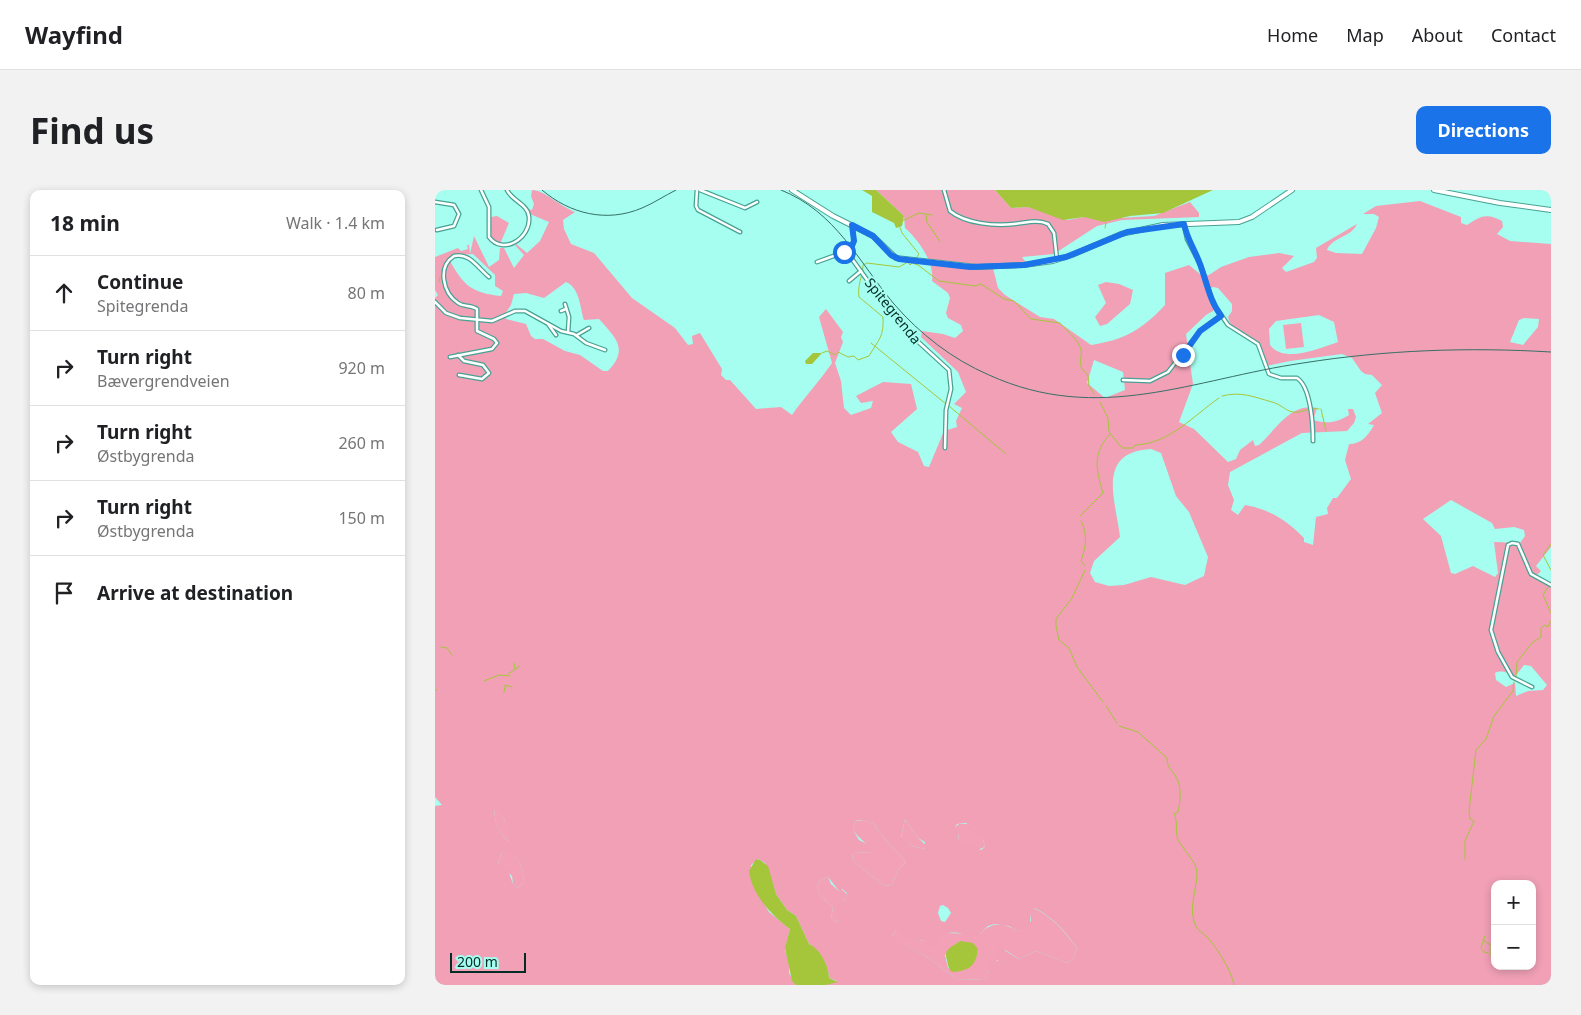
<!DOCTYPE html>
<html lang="en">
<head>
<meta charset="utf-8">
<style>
	:root { --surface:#fff; --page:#f2f2f2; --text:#202124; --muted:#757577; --line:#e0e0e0; --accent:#1a73e8 }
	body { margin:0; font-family:"Noto Sans",sans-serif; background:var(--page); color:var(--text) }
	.controls { position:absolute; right:15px; bottom:15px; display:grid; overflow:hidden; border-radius:10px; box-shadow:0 2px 8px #0003 }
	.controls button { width:45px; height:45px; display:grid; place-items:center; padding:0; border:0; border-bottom:1px solid var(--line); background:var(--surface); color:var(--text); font:25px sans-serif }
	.scale { position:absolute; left:15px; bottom:12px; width:76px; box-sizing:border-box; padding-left:5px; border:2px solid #032c26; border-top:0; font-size:14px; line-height:18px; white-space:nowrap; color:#032c26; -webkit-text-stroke:4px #a5feef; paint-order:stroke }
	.stop { position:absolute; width:15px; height:15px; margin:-11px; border:4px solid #1a73e8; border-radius:50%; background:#fff }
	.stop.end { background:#1a73e8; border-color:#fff; box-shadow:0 1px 5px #0008 }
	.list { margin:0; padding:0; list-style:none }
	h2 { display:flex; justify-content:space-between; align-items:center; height:65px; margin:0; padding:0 20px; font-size:21px }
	h2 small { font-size:16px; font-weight:400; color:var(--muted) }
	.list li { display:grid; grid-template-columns:32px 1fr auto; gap:15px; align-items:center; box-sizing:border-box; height:75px; padding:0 20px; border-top:1px solid var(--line) }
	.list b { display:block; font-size:19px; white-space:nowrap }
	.list p { margin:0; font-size:16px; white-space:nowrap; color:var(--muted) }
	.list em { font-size:16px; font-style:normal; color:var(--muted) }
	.icon { flex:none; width:28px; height:28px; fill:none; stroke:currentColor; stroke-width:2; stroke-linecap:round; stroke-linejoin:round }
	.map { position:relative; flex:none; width:1116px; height:795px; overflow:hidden; border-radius:10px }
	header { display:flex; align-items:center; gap:30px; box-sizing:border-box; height:70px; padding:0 25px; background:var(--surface); border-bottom:1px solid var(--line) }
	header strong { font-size:24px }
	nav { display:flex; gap:28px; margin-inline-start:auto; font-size:18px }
	.intro { display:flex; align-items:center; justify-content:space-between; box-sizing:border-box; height:120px; padding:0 30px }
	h1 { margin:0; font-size:35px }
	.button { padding:12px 22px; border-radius:10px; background:var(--accent); color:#fff; font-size:18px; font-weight:700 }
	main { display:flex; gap:30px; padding:0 30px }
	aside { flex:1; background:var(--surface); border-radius:10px; box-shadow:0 2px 8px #0003 }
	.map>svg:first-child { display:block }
	.green { fill:#f2a1b7; fill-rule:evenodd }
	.forest { fill:#f1a0b6; fill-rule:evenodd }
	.water { fill:#a5c63b }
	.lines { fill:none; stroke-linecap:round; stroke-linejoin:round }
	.stream { stroke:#a5c63b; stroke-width:1 }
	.minor-casing { stroke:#48a294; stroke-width:5 }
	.secondary-casing { stroke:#48a294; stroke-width:6 }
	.minor { stroke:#fff; stroke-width:2.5 }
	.secondary { stroke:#fff; stroke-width:4 }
	.rail { stroke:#376f66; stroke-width:1 }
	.route { stroke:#1a73e8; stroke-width:6 }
	.labels { text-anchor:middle; stroke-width:4; stroke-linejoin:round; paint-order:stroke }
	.street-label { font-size:14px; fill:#032c26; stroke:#a5feef }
</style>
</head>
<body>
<header>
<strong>Wayfind</strong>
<nav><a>Home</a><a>Map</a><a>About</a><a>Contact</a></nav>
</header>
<div class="intro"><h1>Find us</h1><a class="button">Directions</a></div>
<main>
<aside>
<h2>18 min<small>Walk · 1.4 km</small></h2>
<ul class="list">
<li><svg class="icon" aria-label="ahead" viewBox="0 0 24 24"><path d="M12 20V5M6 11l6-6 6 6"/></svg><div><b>Continue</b><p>Spitegrenda</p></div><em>80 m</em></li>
<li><svg class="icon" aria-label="right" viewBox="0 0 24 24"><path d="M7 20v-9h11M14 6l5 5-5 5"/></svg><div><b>Turn right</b><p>Bævergrendveien</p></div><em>920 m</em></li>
<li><svg class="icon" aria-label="right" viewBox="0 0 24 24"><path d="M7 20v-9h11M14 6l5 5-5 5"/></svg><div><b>Turn right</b><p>Østbygrenda</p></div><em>260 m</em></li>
<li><svg class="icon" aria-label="right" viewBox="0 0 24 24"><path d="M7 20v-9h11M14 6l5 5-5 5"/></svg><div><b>Turn right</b><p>Østbygrenda</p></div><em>150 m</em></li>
<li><svg class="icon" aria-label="arrive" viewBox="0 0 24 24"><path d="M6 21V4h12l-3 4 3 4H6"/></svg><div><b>Arrive at destination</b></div></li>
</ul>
</aside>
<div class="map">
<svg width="1116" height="795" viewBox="0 0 1116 795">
	<rect width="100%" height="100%" fill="#a5feef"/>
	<g class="green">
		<path d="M 62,26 L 74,33 L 65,54 C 52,49 54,39 56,27 Z"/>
		<polygon points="866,133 869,157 851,159 848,135"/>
		<path d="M 60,618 L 69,629 L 75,648 L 73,651 C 63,644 58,629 60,618 Z"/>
		<polygon points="470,629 483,648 492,656 490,659 476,656 466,648"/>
		<path d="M 429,630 L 441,635 L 442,640 L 471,672 L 464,679 L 457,695 L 449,696 L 417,670 L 418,663 L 439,662 C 432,653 424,649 418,640 L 420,631 Z"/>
		<polygon points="524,634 533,634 548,649 550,657 542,660 523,649 524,645 520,637"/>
		<path d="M 72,658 C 84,664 89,681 89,693 L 83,698 L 78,694 L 77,686 L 63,673 L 66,664 Z"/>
		<path d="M 393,687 L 396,694 L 404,701 L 406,699 L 412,704 L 410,710 L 405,713 L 404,730 L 402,733 L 396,728 L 398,717 C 389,709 379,703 384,691 Z"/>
		<path d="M 598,718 C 617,726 630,742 642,758 L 638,769 L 632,773 L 601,761 L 584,769 L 570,760 L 554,781 L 550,790 L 522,789 L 492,767 L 459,750 L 457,745 L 461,741 L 491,752 L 510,743 L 545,744 C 556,732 569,732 582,741 L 596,731 L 595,724 ZM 525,751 L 543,759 C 541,776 529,785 513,778 L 510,765 Z"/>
	</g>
	<g class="forest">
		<path d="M 97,0 C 109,0 126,17 140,22 L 128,30 L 129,39 L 136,54 L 159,63 L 197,108 L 240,138 L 253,155 L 258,154 L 257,146 L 265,143 L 287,179 L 286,185 L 291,190 L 295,190 L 321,219 L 346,217 L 357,225 C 370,206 385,191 397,173 L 384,127 L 391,119 L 408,142 L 406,147 L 408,152 L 400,173 L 406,191 L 409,218 L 416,225 L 436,218 L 438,211 L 426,213 L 421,206 L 448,192 L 476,194 L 482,219 L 456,242 L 463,252 L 483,262 L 489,276 L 494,277 L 509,241 L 522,237 L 521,231 L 527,218 L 519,214 L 531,202 L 523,182 L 486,147 L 487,141 L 508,144 L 520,148 L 528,141 L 526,135 L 513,128 L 511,123 L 515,108 L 513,103 L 497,91 C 500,73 483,49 470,38 L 469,26 L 441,0 L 560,0 L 576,18 L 593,17 L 633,30 L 649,27 L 685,28 L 719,26 L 755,12 L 764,23 L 764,27 L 687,30 L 662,36 L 619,64 L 587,67 L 592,74 L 558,78 L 563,98 L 570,105 L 605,127 L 619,129 L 656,155 C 689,150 707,140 730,115 L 730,83 L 754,75 L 766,85 L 774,85 L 786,77 L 814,67 L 844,63 L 859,66 L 847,78 L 851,82 L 879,72 L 882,68 L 881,58 L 922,34 C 917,47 897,47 892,60 L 901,63 L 927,64 L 941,38 L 944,27 L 939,24 L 928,24 L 941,16 L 985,11 L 1026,27 L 1026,33 L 1032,35 C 1047,26 1050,23 1067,31 L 1068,37 L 1062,44 L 1075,51 L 1116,54 L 1116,357 L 1101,376 L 1106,381 L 1102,385 L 1113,395 L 1116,391 L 1116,795 L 391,795 L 402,791 L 394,788 C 394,776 384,759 374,754 L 361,726 L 352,720 L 341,704 L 330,673 L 323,669 L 316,675 L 318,695 L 334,722 L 355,739 L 350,760 L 354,773 L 354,783 L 361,795 L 0,795 L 0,616 L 7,615 L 0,607 L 0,108 L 3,105 L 0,100 L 0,67 L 23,58 L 26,61 L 33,59 L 32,55 L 34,55 L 35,64 L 39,46 L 54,77 L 64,70 L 65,58 L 69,58 L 79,78 L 89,65 L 80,55 L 81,54 L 92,63 L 105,51 L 114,32 L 95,24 L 92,19 L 97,20 L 99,14 L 96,6 ZM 38,64 L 60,85 L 60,96 L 68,101 L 66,106 C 36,103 28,95 14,69 L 17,66 ZM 131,92 C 145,98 145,118 149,130 L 164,129 C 181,148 194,159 173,181 L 168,181 L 145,165 L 130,161 L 108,149 L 100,149 L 96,146 L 91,134 L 71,129 L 70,124 L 76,115 L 79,104 L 91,103 L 109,108 ZM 778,97 L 783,98 L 797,114 L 797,121 L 793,127 C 797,145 816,144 825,157 C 829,162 830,170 831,176 L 855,171 L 907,164 L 917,168 L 926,181 L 930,184 L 937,185 L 947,195 L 940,203 L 947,223 L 933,234 L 939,235 C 933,246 926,254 914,254 L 910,270 L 916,289 L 902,308 L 898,308 L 892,318 L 893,324 L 881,327 L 878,355 L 869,352 L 869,348 C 853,331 834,319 810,315 L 803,325 L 796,320 L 799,310 L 793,295 L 795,282 L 867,243 L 912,241 L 919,233 L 921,227 L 918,219 L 913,219 L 914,225 C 901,233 893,234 878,230 L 882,218 C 855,213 842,239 824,255 L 820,256 L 818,250 L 805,260 L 801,269 L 793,272 L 759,239 L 744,232 L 758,194 L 751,144 L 771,125 L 778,121 L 780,116 L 774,99 ZM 884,125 L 899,132 L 903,152 C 885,158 849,174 835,155 L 834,139 L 841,131 ZM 1089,128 L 1104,129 L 1103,137 L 1088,155 L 1075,152 L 1084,130 ZM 659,170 L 688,182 L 690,200 L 670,208 L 652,193 ZM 716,259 L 726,263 L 741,306 L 754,322 L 773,367 L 769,386 L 750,395 L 716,387 L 689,395 L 674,396 L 660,392 L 655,383 L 659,371 L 685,347 C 681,311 660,262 716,259 ZM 1016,310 L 1057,333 L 1060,339 L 1079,337 L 1089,340 L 1090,346 L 1085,353 L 1059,352 L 1063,383 L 1060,387 L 1038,376 L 1020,384 L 1016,383 L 1006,346 L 988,329 ZM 1089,475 L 1096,476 L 1112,495 L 1108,500 L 1093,501 L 1081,506 L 1080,493 L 1071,497 L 1061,490 L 1060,483 C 1066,480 1075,482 1079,488 ZM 60,619 L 69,629 L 74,648 L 73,651 C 64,645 58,629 60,619 ZM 470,629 L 483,648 L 490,652 L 490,659 L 476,656 L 466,647 ZM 424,630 L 429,630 L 441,635 L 442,640 L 471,672 L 464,679 L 457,695 L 449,696 L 417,670 L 418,663 L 439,662 L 440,658 L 435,653 L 432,654 L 424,650 L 418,640 L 420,631 ZM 531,633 L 534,635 L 532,638 L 548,649 L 550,657 L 546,660 L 523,649 L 524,643 L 520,637 L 522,634 ZM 72,659 C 84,664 89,681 89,693 L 83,698 L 78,694 L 73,680 L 63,673 L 66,664 ZM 393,687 L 404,701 L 407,699 L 412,703 L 410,710 L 402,714 L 404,730 L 402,733 L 396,728 L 398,717 C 389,709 379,703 384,691 ZM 1060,694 L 1097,694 L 1097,776 L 1060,776 ZM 508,715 L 513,718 L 516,723 L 510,732 L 506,731 L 503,723 L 505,716 ZM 599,718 C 617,726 631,742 642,758 L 638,769 L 632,773 L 601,761 L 584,769 L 564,757 L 561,762 L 563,771 L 553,773 L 554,781 L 550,790 L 522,789 L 492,767 L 460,750 L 457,745 L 461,741 L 475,749 L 487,750 L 492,755 L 499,756 C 505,740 521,740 536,747 L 545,744 L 553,736 L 560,734 L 574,736 L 582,741 L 595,734 L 595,724 Z"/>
		<polygon points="671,92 684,94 698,100 695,114 672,134 665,136 660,127 671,113 663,95"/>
	</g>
	<g class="water">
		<polygon points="427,0 441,0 469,26 467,36 461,38 459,33 437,22 437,6"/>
		<polygon points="560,0 778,0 728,23 695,26 669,32 649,27 628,30 593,17 576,18"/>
		<polygon points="378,163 387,163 377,174 371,174 370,171"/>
		<path d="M 321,669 L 325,670 L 333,676 L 341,704 L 352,720 L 361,726 L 374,754 C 384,758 394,775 394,788 L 403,792 L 391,795 L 361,795 L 357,791 L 350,758 L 355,739 C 337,726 317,705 314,681 Z"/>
		<path d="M 525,751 L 538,753 L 543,759 C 541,777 533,781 517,782 C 513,778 513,775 512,770 C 508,758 518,757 525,751 Z"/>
	</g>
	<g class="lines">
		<g class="stream">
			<polyline points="491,25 492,32 505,52"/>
			<polyline points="467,31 484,23 497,25"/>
			<polyline points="464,35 467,43 484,64 482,67"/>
			<polyline points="670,38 671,33"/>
			<polyline points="4,92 5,87"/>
			<polyline points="436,153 511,214"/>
			<path d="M 387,163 L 392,161 L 400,165 L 403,162 L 413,167 L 419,166 L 423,170 L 434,166 C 444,149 449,147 448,127 L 424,107 C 422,95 428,86 428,75 L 432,73 L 464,77 L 473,72 L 475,75 L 477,73 L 483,75 L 504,91 L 540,96 L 546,94 L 569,109 L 579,111 L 596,129 L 625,133 C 631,140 640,147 644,155 C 651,167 638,173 653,185 L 654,196 L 659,204"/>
			<path d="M 787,206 C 806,201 819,207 837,212 C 852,216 852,228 874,219"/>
			<path d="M 665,212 L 673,228 L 674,242 L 687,258 L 698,258 L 700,255 C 734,254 758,226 784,208"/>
			<polyline points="514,216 571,264"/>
			<polyline points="876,218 884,219"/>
			<polyline points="886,219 891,241"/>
			<path d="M 645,326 L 668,303 C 661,280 657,263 675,244"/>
			<path d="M 646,331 C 653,345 651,356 646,371 L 650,376"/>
			<polyline points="1116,354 1108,365 1116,380"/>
			<polyline points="650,380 637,408 621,429 621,436 624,450 634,458 642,477 668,512"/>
			<polyline points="1113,397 1108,405 1116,423"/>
			<polyline points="6,457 12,458 17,465"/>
			<polyline points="79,473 80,479"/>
			<polyline points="73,484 85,476"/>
			<polyline points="1081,487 1082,472 1097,453 1106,447 1106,438 1110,435 1113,437 1116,431"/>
			<polyline points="49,491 64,485 75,486"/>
			<polyline points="70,495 77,497"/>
			<polyline points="0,501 2,499"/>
			<polyline points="69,502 70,496"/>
			<polyline points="671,516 682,533"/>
			<path d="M 684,536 L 703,542 L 732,568 C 732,579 738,580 742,589 C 747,598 745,613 743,622 L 739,624 C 743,631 740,641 743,650 C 748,659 762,673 762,682 C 762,699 754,716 759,731 C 761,739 765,741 771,746 C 781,756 797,781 799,795"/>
			<polyline points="1030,669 1030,651 1039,631 1035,629 1034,621 1041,560 1051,549 1059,526 1078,501 1079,492"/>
			<polyline points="1050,746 1046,758 1049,762 1053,763"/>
			<polyline points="1048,750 1060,758"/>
			<polyline points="1056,766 1056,757"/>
		</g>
		<defs>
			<g id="minor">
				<path d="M 46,0 L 54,17 L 54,47 C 68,66 96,48 94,27 C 93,14 77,11 72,0"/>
				<polyline points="262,0 261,16 263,20 305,42"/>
				<polyline points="265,0 310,18 322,12"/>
				<path d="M 509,0 L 515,21 C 531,34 560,36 579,34 C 591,33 602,29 613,34 L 619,43 L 622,70"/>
				<polyline points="0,12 19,15 24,24 19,36 2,40"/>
				<path d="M 749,34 L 752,49 L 766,76 L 778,113 L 793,135 L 823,154 L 834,184 L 846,188 L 862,188 C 876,197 878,235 878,251"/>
				<polyline points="417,35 419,51 415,63 417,69 443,105 461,124 479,148 514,180 516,199 511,220 510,258"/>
				<polyline points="382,72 415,60"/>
				<polyline points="414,91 426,81"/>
				<polyline points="0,112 11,123 25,128 57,131 80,121 90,121 126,141 139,144 151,153 170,160"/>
				<polyline points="130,114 134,127 133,142"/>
				<polyline points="126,121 131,119"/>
				<polyline points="113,134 121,145"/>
				<polyline points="142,145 154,138"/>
				<polyline points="23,165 29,171 48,175 54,183 47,189 24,185"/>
				<path d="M 15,167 L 57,159 L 62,153 L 59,149 L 42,141 L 42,119 C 36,115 29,117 23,113 C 8,103 2,77 19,66 C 34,62 43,78 54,87"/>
				<polyline points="688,190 715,191 733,182 765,141 786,125"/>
				<polyline points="1097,497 1077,487 1063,462 1056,440 1073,355 1077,353 1083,354 1096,384 1116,395"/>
			</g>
			<g id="secondary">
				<polyline points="357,0 398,26 438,46 461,68 542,77 589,75 618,71 637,65 686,44 728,35 804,32 817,27 857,0"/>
				<polyline points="999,0 1065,13 1116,20"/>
			</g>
		</defs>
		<use href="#minor" class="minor-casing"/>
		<use href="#secondary" class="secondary-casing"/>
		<use href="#minor" class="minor"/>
		<use href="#secondary" class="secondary"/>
		<g class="rail">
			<path d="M 107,0 C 135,24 172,33 207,18 C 219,13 229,6 241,0"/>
			<path d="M 346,0 C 401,22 423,71 459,114 C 485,144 517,169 554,185 C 664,235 758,189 868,173 C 950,160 1033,157 1116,162"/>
		</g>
	</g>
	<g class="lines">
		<path class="route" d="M 409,62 L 415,60 L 419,51 L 417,35 L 438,46 L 456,65 L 464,69 L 535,77 L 589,75 L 631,67 L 692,42 L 749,34 C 752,49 760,60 765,74 C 772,93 774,109 786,126 L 765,141 L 748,165"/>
	</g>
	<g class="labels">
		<g class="street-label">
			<text transform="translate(458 121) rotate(51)" y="5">Spitegrenda</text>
		</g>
	</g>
</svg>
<div class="controls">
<button>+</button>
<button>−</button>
</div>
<div class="scale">200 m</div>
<div class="stop" style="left:409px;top:62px"></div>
<div class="stop end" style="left:748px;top:165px"></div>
</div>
</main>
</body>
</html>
